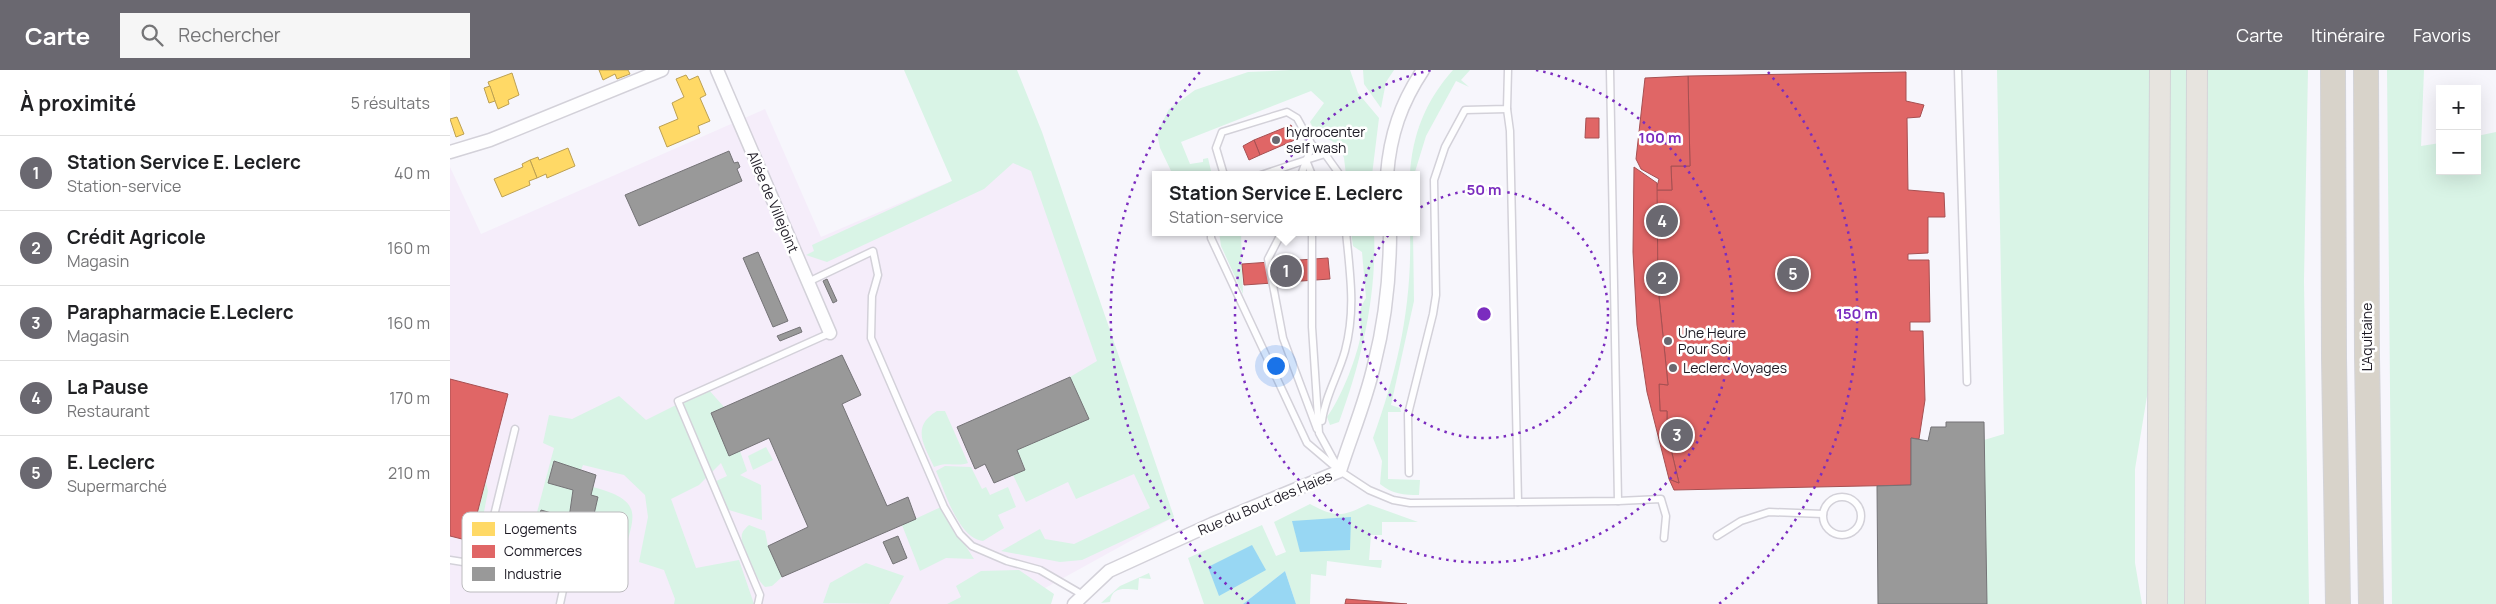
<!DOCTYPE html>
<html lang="fr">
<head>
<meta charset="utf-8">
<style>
	:root { --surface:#fff; --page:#f6f6f6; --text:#202124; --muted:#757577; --line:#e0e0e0; --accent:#6a6870 }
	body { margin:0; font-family:Manrope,sans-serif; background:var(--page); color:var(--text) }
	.controls { position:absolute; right:15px; top:15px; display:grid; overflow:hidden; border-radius:0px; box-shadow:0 5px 20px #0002 }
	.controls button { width:45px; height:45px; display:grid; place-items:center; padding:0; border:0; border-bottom:1px solid var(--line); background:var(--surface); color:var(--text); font:25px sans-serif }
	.you { position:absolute; left:825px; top:295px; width:18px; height:18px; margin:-12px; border:4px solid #fff; border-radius:50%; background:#1a73e8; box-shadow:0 0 0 8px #1a73e833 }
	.badge { display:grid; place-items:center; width:32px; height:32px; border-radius:50%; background:var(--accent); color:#fff; font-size:16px; font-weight:700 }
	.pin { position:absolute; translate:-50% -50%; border:2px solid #fff; box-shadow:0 1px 5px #0006 }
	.popup { position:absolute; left:702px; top:101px; width:268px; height:65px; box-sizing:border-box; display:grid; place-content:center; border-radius:0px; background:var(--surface); filter:drop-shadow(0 1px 4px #0005); font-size:16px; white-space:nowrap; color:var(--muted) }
	.popup b { font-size:19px; color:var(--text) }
	.popup::after { content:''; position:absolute; left:50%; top:100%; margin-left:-10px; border:10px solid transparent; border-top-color:var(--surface) }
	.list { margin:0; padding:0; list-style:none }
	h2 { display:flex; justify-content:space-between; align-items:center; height:65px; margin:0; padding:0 20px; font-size:21px }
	h2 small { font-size:16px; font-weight:400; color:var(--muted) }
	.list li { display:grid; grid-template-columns:32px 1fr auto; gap:15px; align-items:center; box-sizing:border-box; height:75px; padding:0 20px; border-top:1px solid var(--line) }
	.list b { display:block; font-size:19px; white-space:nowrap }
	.list p { margin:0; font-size:16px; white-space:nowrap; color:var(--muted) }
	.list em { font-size:16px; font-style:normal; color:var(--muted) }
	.icon { flex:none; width:28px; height:28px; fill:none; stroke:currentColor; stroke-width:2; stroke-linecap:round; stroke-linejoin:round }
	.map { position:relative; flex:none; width:2046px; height:534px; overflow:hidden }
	header { display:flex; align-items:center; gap:30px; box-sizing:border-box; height:70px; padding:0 25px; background:var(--accent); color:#fff }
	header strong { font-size:24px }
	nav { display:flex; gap:28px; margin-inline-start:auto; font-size:18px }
	.search { width:350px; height:45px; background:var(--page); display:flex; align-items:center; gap:12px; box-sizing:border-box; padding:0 18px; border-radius:0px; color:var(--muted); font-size:19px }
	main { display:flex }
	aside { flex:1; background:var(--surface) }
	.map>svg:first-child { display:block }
	.industrial { fill:#f5edfa }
	.green { fill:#d9f4e6 }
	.water { fill:#98d7f3 }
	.homes { fill:#ffd966; stroke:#bca052 }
	.shops { fill:#e06666; stroke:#a65052 }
	.industry { fill:#999; stroke:#747376 }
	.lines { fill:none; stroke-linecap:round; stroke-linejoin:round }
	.lane-casing { stroke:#d3d1d9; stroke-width:9 }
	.street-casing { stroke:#d3d1d9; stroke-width:15 }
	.primary-casing { stroke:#d3d3d7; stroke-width:22 }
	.highway-casing { stroke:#d3d3d7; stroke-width:26 }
	.lane { stroke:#fefeff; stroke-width:6 }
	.street { stroke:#fefeff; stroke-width:12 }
	.primary { stroke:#e7e4df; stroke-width:20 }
	.highway { stroke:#d8d3ca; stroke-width:24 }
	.ring { fill:none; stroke:#7b2cbf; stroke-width:2.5; stroke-dasharray:2.5 5 }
	.poi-dot { fill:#6a6870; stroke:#fff; stroke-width:2 }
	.labels { text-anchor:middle; stroke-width:5; stroke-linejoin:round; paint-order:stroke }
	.poi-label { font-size:14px; fill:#1e1b25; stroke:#fff; text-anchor:start }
	.street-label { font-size:14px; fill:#1e1b25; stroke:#fff }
	.key { fill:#fff; stroke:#bcbbbe; stroke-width:1 }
	.key-label { font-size:14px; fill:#1e1b25 }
	.centre { fill:#7b2cbf; stroke:#fff; stroke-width:2.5 }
	.ring-label { font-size:15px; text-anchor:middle; font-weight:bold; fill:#7b2cbf; stroke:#fff; stroke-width:5; stroke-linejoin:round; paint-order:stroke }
</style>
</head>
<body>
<header>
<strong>Carte</strong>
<div class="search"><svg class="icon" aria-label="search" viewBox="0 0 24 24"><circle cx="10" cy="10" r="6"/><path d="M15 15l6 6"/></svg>Rechercher</div>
<nav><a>Carte</a><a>Itinéraire</a><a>Favoris</a></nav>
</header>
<main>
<aside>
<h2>À proximité<small>5 résultats</small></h2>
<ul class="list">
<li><span class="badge">1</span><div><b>Station Service E. Leclerc</b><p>Station-service</p></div><em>40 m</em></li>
<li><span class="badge">2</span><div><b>Crédit Agricole</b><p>Magasin</p></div><em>160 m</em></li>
<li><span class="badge">3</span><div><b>Parapharmacie E.Leclerc</b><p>Magasin</p></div><em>160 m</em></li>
<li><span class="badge">4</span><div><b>La Pause</b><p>Restaurant</p></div><em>170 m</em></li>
<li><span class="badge">5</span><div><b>E. Leclerc</b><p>Supermarché</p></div><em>210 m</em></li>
</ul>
</aside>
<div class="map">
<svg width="2046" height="534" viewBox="0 0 2046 534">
	<rect width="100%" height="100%" fill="#f7f6fc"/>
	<polygon class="industrial" points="315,39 371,167 588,74 724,447 566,534 0,534 0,97 31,164"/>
	<g class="green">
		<polygon points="454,0 567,0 592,62 724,447 632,490 610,492 551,481 590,459 595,469 624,474 700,438 684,404 626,429 618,412 576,432 563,405 575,399 567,380 638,349 620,307 647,291 581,101 563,93 534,119 377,192 356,185 364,181 362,175 502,111"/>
		<polygon points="841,0 900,0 908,23 929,48 922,105 896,105 894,88 890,78 882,71 867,65 860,52 874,33 861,21 731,72 740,94 753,92 753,89 758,88 762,105 723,105 710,78 707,63 719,39 745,20 798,2"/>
		<polygon points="913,0 944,0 936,12 931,38 914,14"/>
		<path d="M 1003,0 L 1020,0 L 1011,10 L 1019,17 L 1006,11 L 976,66 L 964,105 L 960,105 C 962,65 976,30 1003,0 Z"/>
		<polygon points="1547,0 1700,0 1699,314 1685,399 1685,493 1692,534 1537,534 1534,370 1554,364"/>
		<polygon points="1719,0 1738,0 1734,534 1717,534"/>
		<polygon points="1758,0 1858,0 1854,211 1859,534 1756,534"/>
		<polygon points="1937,0 1974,0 1971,76 1990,73 1990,101 2027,101 2027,66 2046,62 2046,534 1942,534"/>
		<polygon points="769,162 791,162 793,224 771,176"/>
		<path d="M 901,162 L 924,162 C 927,226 911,293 889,352 L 880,355 L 877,347 C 891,328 905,292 910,269 C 914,251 904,246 916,228 L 912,182 L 903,176 Z"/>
		<path d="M 960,162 L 963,162 L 964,231 L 941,335 L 950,338 L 951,342 L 938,342 L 938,409 L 970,410 L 969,425 C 954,425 942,424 930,414 L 932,391 L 923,368 C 948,299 962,236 960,162 Z"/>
		<polygon points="258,319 274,337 261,343 279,385 290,381 297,401 290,405 311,415 312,450 269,437 260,414 277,406 271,393 249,415 221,429 246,498 289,490 304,534 224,534 225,529 214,500 189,492 198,447 195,425 174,405 133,395 131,400 104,391 98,413 123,420 119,448 91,440 85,462 114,470 113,473 81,465 104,378 93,373 99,345 122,349 169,326 196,350"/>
		<path d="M 487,341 L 495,341 L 518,393 C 507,397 497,391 484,397 C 475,376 460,357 487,341 Z"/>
		<polygon points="316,377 323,390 303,400 298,386"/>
		<path d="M 495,396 L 521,397 L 532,419 L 536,417 L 540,425 L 558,417 L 566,437 L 548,445 L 554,458 L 533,471 C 508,468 495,421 486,401 Z"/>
		<polygon points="36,412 38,421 28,473 19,481 18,478"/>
		<path d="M 143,417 C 195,431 185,445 172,489 L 137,479 L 137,476 L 162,483 L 167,460 L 142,453 L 148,427 L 141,425 Z"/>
		<path d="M 860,434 C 886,448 892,447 918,434 L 968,452 L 932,452 L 932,465 L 921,465 L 919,490 L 932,490 L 931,498 L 877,491 L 876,506 L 861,504 L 860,534 L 846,534 L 835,501 L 793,534 L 754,534 L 738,488 L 812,455 L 826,486 L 836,482 L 824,452 Z"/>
		<polygon points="491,437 524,489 496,488 470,501 452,455"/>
		<path d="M 299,455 L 315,461 L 318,476 L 332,507 L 322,516 L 315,517 C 306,509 289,476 292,464 C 293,460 296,458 299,455 Z"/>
		<polygon points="416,493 454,506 439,534 373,533 380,513"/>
		<polygon points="569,500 604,524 601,534 497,534 511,527 506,516 531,501"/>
		<path d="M 699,503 L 701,509 L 689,508 L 688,520 C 675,519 662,516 660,532 L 651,533 L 670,516 Z"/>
	</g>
	<g class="water">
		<polygon points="901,447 900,480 850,482 842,451"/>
		<polygon points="802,475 816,500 769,526 758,497"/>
		<polygon points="835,501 846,534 793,534"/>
	</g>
	<g class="homes">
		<polygon points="149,0 178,0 180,4 167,9 165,4 153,10"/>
		<polygon points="62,3 69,25 58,30 59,34 48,39 38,12"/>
		<polygon points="236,5 239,10 248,6 256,25 250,28 260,51 248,56 250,63 217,77 209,57 228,49 222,33 234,27 226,9"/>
		<polygon points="40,16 45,31 39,33 34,18"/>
		<polygon points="7,47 14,64 6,67 0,49"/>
		<polygon points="118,78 125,96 97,108 96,104 87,108 80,90 88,87 89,90"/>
		<polygon points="80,90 87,108 79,111 80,115 52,127 44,109 73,97 72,94"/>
	</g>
	<g class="shops">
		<polygon points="1456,2 1456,31 1474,35 1470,47 1457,48 1458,120 1494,123 1495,147 1478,147 1478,183 1458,184 1458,190 1479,190 1480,252 1460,252 1460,261 1473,261 1475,330 1469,369 1461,368 1461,415 1224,420 1219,409 1229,413 1217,362 1217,341 1210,341 1209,314 1218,315 1208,217 1206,120 1222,120 1221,96 1240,96 1238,6"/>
		<polygon points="1238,6 1240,96 1221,96 1222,120 1206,120 1209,109 1191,99 1186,89 1195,8"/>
		<polygon points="1136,48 1149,48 1149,68 1135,68"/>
		<polygon points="841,55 847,69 810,85 804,70"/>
		<polygon points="804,70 810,85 799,90 793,76"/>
		<polygon points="1184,97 1207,113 1208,217 1218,315 1209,314 1210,341 1217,341 1217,362 1229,413 1219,409 1197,322 1187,255 1183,182"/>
		<polygon points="878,188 880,209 794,215 792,194"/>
		<polygon points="0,309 58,324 20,471 0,466"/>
		<polygon points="896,529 957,534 895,534"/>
	</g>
	<g class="industry">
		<polygon points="279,81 284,93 288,92 290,97 287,99 292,111 189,156 175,125"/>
		<polygon points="308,182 338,251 323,257 293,188"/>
		<polygon points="377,209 387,231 383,233 373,211"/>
		<polygon points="350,257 352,262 330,271 327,266"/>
		<polygon points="392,285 411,325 392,334 437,436 458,427 466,449 332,507 318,476 358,457 319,368 279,386 261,343"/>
		<polygon points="620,307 639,349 567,380 575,400 563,405 544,413 535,394 525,399 507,357"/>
		<polygon points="1496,352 1534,352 1537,534 1428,534 1427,416 1461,415 1461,368 1478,371 1481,357 1496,357"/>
		<polygon points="104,391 146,405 141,425 148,427 142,453 167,459 162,483 85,462 91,440 119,448 123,420 98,413"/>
		<polygon points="448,466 457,488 443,494 433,472"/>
	</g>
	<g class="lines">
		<defs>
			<g id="lane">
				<polyline points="1508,0 1517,312"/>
				<polyline points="1057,39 1060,61 1068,432"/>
				<polyline points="856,90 875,84 890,105"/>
				<polyline points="774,105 766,78 772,62 837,42 847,48 862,75 875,84"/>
				<polyline points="811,105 856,90 862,105"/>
				<polyline points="851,105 862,75"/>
				<polyline points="761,162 761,168 857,373 890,401 919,420 943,430 960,433 1168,431 1160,0"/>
				<polyline points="832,162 818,189 833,268 867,359"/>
				<polyline points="862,162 862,257 869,363 887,396"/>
				<polyline points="358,212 423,181 428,205 422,226 421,268 494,437 510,464 522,476 557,491 590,500 633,525"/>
				<path d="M 872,351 C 875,326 888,306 895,281 C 906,240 900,204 896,162"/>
				<polyline points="959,403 958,344 983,244 986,225 984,110 995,77 1015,40 1057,39 1058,0"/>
				<circle cx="1392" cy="446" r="19"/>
				<polyline points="1168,431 1211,429 1216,446 1214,468"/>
				<polyline points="1267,466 1291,451 1319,442 1373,444"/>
				<polyline points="0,490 32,495 65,359"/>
				<polyline points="110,534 118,497"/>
				<polyline points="308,534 310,525 228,331 380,263"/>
			</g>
			<g id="street">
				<polyline points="267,0 380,263"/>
				<polyline points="0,82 40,70 212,0"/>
				<path d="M 937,105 C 940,65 951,33 973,0"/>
				<path d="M 624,534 L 659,501 L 762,454 L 890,401 C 901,366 916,331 924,295 C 935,252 940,207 940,162"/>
			</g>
			<g id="primary">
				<polyline points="1707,534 1710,0"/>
				<polyline points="1745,534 1747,0"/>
			</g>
			<g id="highway">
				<polyline points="1883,0 1884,288 1888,534"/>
				<polyline points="1916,0 1917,287 1921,534"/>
			</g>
		</defs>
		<use href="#lane" class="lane-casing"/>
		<use href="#street" class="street-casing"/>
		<use href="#primary" class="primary-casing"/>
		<use href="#highway" class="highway-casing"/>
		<use href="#lane" class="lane"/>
		<use href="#street" class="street"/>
		<use href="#primary" class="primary"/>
		<use href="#highway" class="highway"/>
	</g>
	<g class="ring">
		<circle cx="1034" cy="244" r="124"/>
		<path d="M1086 0A249 249 0 1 1 982 0"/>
		<path d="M799 534A373 373 0 0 1 750 2M1318 2A373 373 0 0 1 1269 534"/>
	</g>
	<g class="poi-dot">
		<circle cx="826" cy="70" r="5"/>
		<circle cx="1218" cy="271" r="5"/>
		<circle cx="1223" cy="298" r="5"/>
	</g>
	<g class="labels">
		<g class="poi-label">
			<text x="836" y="67">hydrocenter<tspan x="836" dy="16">self wash</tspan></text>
			<text x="1228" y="268">Une Heure<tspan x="1228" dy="16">Pour Soi</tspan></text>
			<text x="1233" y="303">Leclerc Voyages</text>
		</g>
		<g class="street-label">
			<text transform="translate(323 132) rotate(67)" y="5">Allée de Villejoint</text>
			<text transform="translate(1917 267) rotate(-90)" y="5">L'Aquitaine</text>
			<text transform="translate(815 433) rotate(-23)" y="5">Rue du Bout des Haies</text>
		</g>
	</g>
	<rect x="12" y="442" width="166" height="80" rx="8" class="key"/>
	<rect x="22" y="452" width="23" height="14" fill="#ffd966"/>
	<rect x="22" y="475" width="23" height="13" fill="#e06666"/>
	<rect x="22" y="497" width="23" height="14" fill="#999"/>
	<g class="key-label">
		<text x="54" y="464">Logements</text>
		<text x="54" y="486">Commerces</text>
		<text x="54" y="509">Industrie</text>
	</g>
	<circle cx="1034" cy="244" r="8" class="centre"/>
	<g class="ring-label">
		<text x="1210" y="73">100 m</text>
		<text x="1034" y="125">50 m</text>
		<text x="1407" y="249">150 m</text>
	</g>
</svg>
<div class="controls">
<button>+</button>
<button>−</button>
</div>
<div class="you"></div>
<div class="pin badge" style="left:836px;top:201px">1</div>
<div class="popup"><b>Station Service E. Leclerc</b>Station-service</div>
<div class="pin badge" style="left:1212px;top:208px">2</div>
<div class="pin badge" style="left:1227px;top:365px">3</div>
<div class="pin badge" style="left:1212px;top:151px">4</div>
<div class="pin badge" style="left:1343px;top:204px">5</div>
</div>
</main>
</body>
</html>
